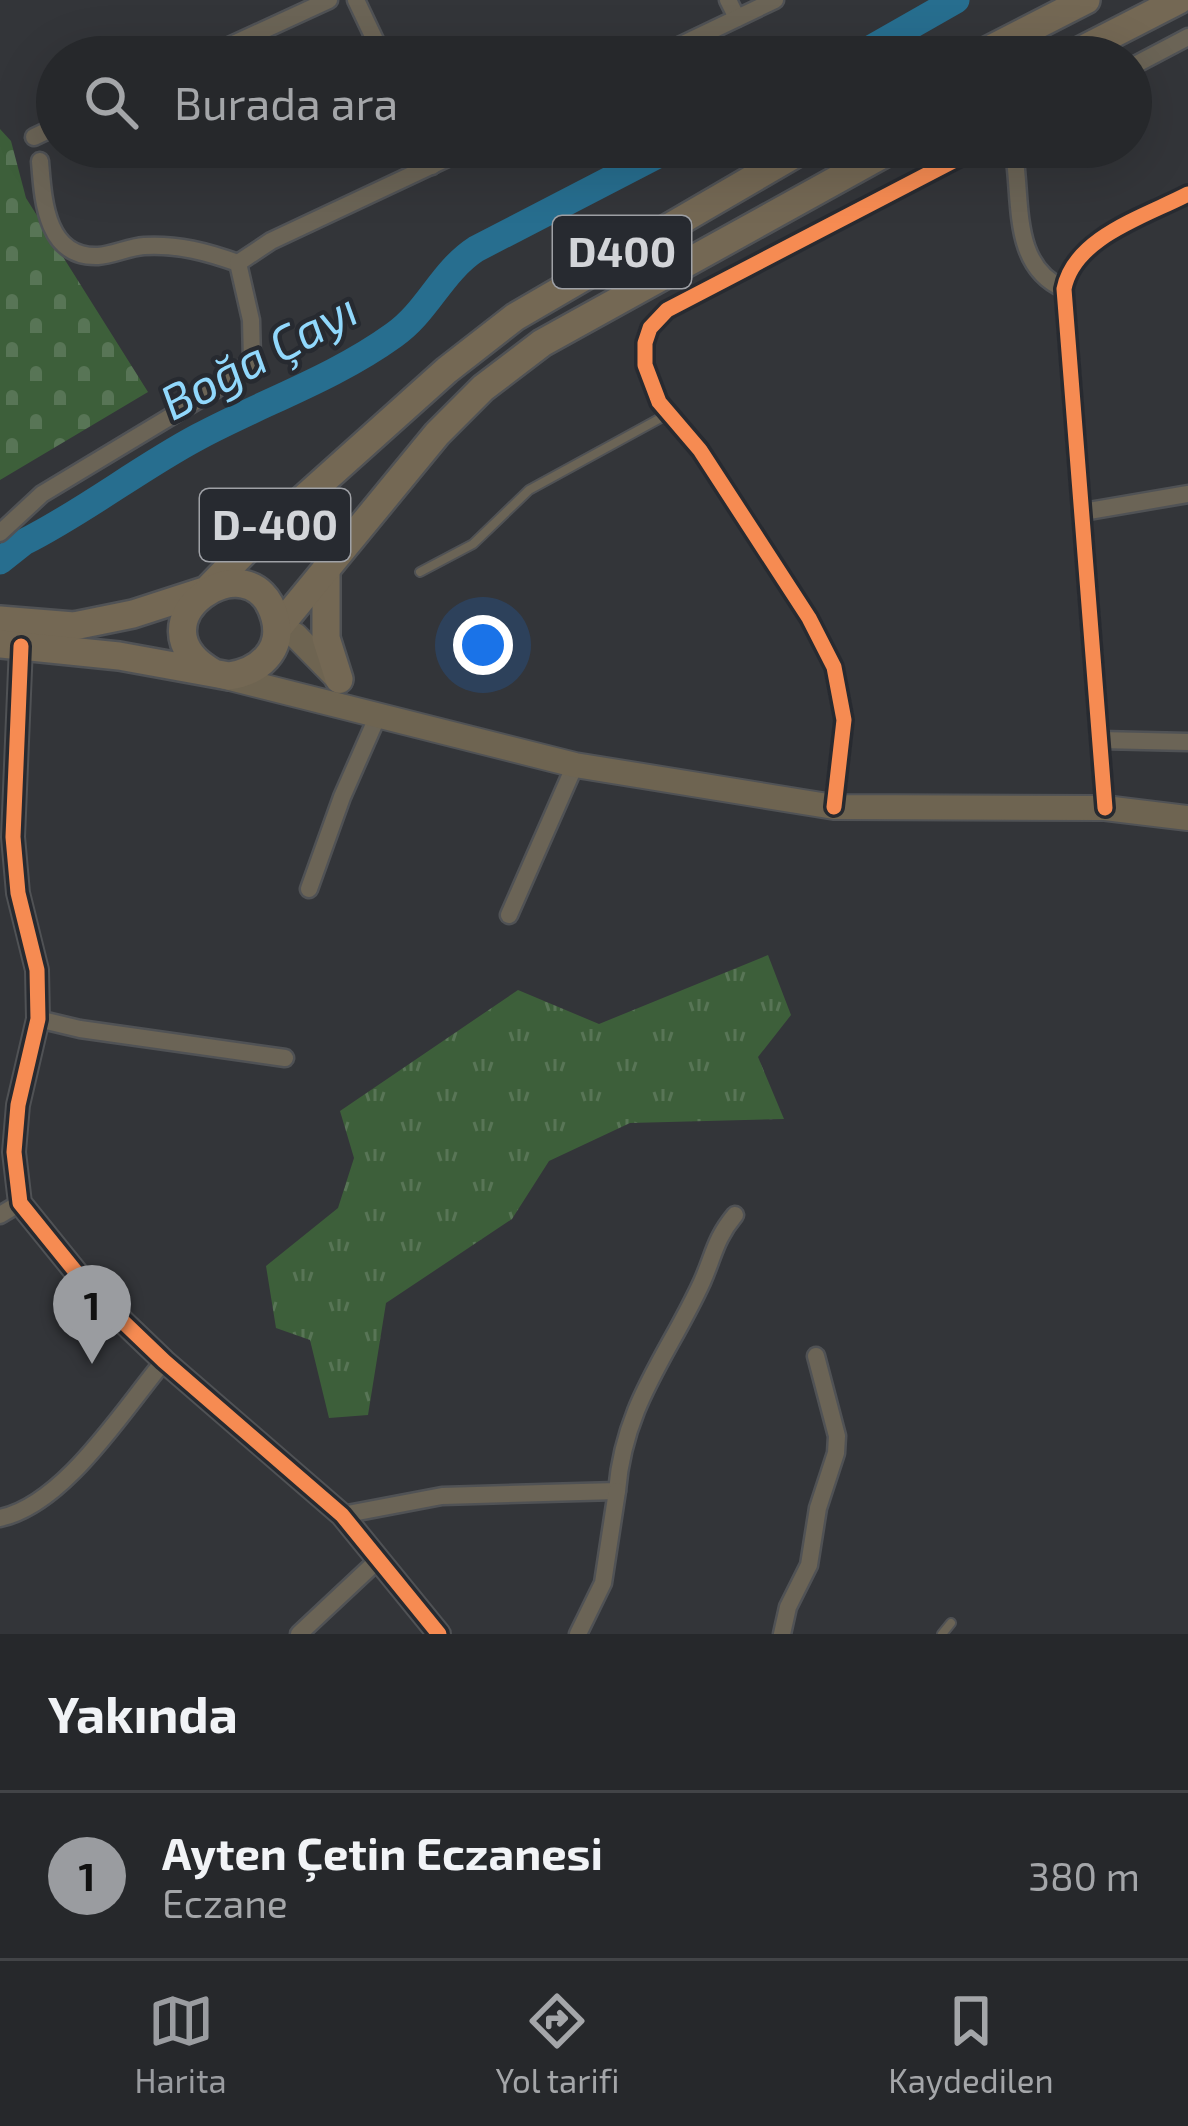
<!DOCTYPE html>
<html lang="tr">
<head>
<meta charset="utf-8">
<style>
	:root { --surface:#26282b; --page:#323437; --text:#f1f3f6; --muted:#a4a6a9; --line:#424447; --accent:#9a9ca0 }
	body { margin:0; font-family:"Exo 2",sans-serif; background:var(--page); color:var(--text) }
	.you { position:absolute; left:483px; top:645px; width:42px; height:42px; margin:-30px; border:9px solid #fff; border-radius:50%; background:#1a73e8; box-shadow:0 0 0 18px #1a73e833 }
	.badge { display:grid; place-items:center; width:78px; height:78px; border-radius:50%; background:var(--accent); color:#111; font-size:39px; font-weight:700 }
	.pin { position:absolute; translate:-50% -99px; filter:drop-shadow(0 3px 6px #0008) }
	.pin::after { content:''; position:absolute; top:63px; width:42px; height:36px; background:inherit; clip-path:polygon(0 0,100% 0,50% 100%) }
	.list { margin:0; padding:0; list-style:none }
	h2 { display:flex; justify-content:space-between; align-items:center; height:156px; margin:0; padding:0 48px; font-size:51px }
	h2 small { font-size:39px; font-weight:400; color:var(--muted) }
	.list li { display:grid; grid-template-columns:78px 1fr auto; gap:36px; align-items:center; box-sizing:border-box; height:168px; padding:0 48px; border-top:3px solid var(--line) }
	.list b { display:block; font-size:45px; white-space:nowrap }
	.list p { margin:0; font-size:39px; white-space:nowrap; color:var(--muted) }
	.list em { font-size:39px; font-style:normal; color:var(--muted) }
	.icon { flex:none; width:66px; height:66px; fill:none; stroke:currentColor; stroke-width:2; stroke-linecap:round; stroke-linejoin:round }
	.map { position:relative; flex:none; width:1188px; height:1634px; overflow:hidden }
	.search { position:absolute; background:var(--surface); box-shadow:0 12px 48px #0002; left:36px; right:36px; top:36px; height:132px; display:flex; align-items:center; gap:30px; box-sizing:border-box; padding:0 42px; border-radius:66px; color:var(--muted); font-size:45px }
	.sheet { height:324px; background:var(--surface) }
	nav { display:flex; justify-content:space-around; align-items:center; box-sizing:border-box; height:168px; border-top:3px solid var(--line); background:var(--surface); font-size:33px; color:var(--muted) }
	nav a { display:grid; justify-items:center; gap:6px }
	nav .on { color:var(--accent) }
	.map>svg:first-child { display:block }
	.grass { fill:url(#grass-tufts) }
	.cemetery { fill:url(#cemetery-stones) }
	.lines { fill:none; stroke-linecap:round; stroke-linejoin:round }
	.river { stroke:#276e8f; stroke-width:27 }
	.service-casing { stroke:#505255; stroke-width:12 }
	.minor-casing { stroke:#505255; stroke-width:21 }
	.tertiary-casing { stroke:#505255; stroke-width:26 }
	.secondary-casing { stroke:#505255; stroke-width:28 }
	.trunk-casing { stroke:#505255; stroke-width:32 }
	.service { stroke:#6b6456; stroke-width:8 }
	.minor { stroke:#6b6456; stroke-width:16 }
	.tertiary { stroke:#6b6456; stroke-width:21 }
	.secondary { stroke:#6e6451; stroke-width:24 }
	.trunk { stroke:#746854; stroke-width:27 }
	.cycleway-casing { stroke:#272a30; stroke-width:22 }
	.cycleway { stroke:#f68b52; stroke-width:15 }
	.labels { text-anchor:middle; stroke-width:9; stroke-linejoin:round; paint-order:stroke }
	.shield { fill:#272a30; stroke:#9fa1a6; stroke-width:3 }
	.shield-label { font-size:42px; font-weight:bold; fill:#d2d4d8 }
	.water-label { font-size:48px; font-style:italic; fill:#91d8fc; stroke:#272a30 }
</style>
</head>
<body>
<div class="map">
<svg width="1188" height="1634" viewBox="0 0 1188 1634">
	<defs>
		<pattern id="grass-tufts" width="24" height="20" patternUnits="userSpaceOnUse" patternTransform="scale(3)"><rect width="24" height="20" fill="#3d5f3a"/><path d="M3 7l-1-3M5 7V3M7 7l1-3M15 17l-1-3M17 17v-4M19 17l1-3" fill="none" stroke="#587556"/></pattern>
		<pattern id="cemetery-stones" width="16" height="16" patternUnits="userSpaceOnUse" patternTransform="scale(3)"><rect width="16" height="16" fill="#3d5f3a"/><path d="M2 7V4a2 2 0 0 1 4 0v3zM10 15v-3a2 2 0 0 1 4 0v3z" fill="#587556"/></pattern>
	</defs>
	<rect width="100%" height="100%" fill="#333539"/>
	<polygon class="grass" points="768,955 791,1015 758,1057 784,1119 630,1123 549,1161 512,1219 386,1303 368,1415 329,1418 310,1340 276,1328 266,1266 338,1208 354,1158 340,1111 518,990 599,1024"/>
	<polygon class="cemetery" points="0,129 11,141 26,198 148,392 0,480"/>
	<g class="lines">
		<g class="river">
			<polyline points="856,57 956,0"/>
			<path d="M 0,561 L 24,542 C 84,512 138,469 198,437 C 263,402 333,379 394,335 C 428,311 441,272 476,249 L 673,147"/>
		</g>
		<defs>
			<g id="service">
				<polyline points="420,572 473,544 529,490 668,414"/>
				<polyline points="942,1634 951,1623"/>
			</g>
			<g id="minor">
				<polyline points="356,0 383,57"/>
				<polyline points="728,0 737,18"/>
				<polyline points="205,57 329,0"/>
				<polyline points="656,57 775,0"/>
				<polyline points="1131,67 1188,37"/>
				<polyline points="34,137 57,126"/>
				<polyline points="423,147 432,166"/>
				<path d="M 1013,147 C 1023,197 1009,265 1064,289"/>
				<path d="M 40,161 C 43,198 45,258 98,256 C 113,255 129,247 144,246 C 178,244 207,252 238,263"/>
				<polyline points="1083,512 1188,494"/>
				<polyline points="0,533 42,494 223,385 252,360 251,320 238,263 271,241 471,147"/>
				<polyline points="1100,740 1188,742"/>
				<polyline points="834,807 844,720 834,667 809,618 700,450 659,402 645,365 645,343 650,328 667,310 980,147"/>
				<path d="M 1105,808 L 1064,289 C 1074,237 1146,216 1188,194"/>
				<polyline points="309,889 342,797 379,713"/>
				<polyline points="509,915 575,765"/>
				<polyline points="38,1019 80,1029 285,1058"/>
				<polyline points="0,1215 20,1203"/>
				<path d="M 342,1515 L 442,1496 L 617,1491 C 624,1404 668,1356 702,1282 C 714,1255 715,1239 735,1215"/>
				<path d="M 0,1518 C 64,1505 123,1410 164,1361"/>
				<polyline points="299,1634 378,1560"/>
				<polyline points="578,1634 603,1583 617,1491"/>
				<polyline points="782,1634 788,1607 809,1565 818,1508 836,1453 837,1436 816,1356"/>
			</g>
			<polyline id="tertiary" points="21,646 13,837 18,893 37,970 38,1019 18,1105 14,1152 20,1203 92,1292 164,1361 342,1515 439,1634"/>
			<g id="secondary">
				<polyline points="277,629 295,635 340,681"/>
				<polyline points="222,676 575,765 834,807 1105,808 1188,818"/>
			</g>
			<g id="trunk">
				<polyline points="975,57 1086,0"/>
				<polyline points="1068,57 1179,0"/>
				<polyline points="326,569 326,638 339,679"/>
				<polyline points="0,620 74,626 133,614 207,590 244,552 447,370 515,317 807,147"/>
				<polyline points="277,629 437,434 483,388 542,343 896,147"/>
				<path d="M 0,644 L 119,656 L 229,676 C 258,672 284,651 275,618 C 253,534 124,623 214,673"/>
			</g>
		</defs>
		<use href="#service" class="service-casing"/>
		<use href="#minor" class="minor-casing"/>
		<use href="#tertiary" class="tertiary-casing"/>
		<use href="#secondary" class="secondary-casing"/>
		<use href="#trunk" class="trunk-casing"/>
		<use href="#service" class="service"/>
		<use href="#minor" class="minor"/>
		<use href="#tertiary" class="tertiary"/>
		<use href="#secondary" class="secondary"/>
		<use href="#trunk" class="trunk"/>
		<defs>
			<g id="cycleway">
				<polyline points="21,646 13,837 18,893 37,970 38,1019 18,1105 14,1152 20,1203 92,1292 164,1361 342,1515 439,1634"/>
				<polyline points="834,807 844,720 834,667 809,618 700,450 659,402 645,365 645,343 650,328 667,310 980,147"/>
				<path d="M 1105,808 L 1064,289 C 1074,237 1146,216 1188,194"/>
			</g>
		</defs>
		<use href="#cycleway" class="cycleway-casing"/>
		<use href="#cycleway" class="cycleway"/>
	</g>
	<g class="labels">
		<g class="shield">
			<rect x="553" y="216" width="138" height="72" rx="9"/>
			<rect x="200" y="489" width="150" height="72" rx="9"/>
		</g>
		<g class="shield-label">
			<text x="622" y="267">D400</text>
			<text x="275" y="540">D-400</text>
		</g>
		<g class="water-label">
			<text transform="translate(259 356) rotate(-28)" y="17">Boğa Çayı</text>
		</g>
	</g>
</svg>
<div class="you"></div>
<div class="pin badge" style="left:92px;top:1364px">1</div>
<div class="search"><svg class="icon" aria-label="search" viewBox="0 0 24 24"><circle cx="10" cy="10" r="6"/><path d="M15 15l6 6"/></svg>Burada ara</div>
</div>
<section class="sheet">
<h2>Yakında<small></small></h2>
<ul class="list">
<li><span class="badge">1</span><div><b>Ayten Çetin Eczanesi</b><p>Eczane</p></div><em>380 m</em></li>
</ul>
</section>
<nav>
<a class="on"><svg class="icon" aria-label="map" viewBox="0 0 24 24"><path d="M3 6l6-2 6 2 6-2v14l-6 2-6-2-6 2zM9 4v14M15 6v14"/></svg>Harita</a>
<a><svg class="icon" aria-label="directions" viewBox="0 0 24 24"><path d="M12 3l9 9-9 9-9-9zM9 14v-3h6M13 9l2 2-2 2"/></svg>Yol tarifi</a>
<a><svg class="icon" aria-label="saved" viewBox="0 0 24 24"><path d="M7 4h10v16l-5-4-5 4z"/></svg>Kaydedilen</a>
</nav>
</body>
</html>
